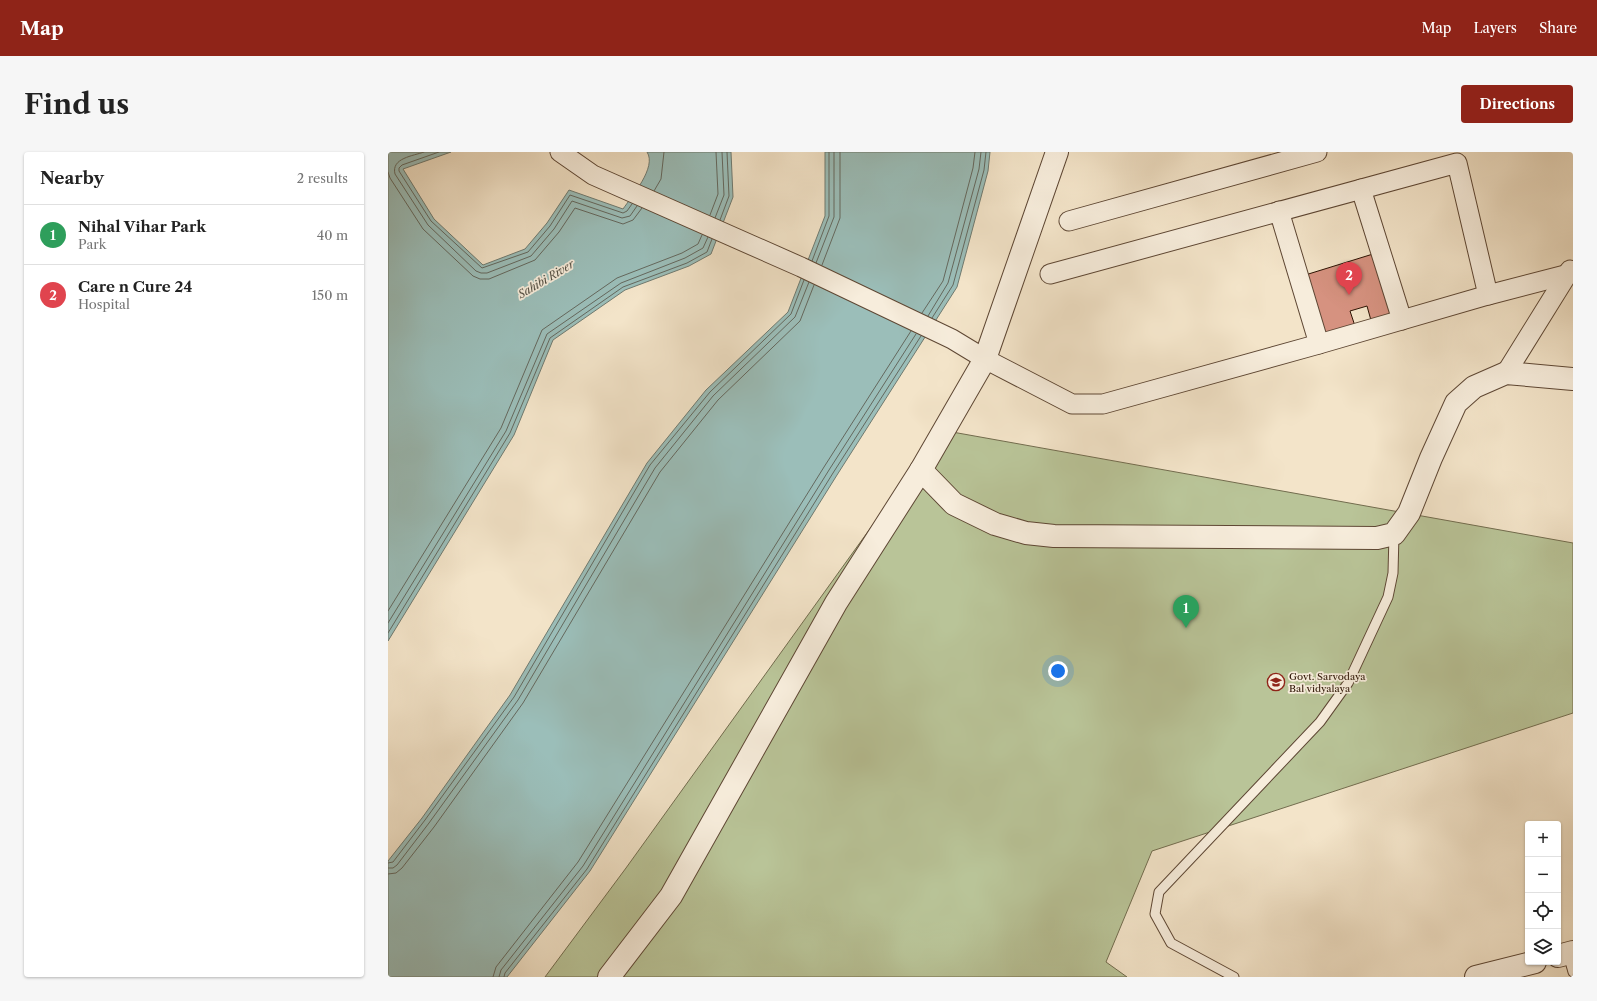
<!DOCTYPE html>
<html lang="en">
<head>
<meta charset="utf-8">
<style>
	:root { --surface:#fff; --page:#f6f6f6; --text:#222; --muted:#767676; --line:#e0e0e0; --accent:#8f2418 }
	body { margin:0; font-family:"Libre Caslon Text",serif; background:var(--page); color:var(--text) }
	.controls { position:absolute; right:12px; bottom:12px; display:grid; overflow:hidden; border-radius:4px; box-shadow:0 1px 3px #0004 }
	.controls button { width:36px; height:36px; display:grid; place-items:center; padding:0; border:0; border-bottom:1px solid var(--line); background:var(--surface); color:var(--text); font:20px sans-serif }
	.you { position:absolute; left:670px; top:519px; width:14px; height:14px; margin:-10px; border:3px solid #fff; border-radius:50%; background:#1a73e8; box-shadow:0 0 0 6px #1a73e833 }
	.badge { display:grid; place-items:center; width:26px; height:26px; border-radius:50%; background:var(--accent); color:#fff; font-size:13px; font-weight:700 }
	.pin { position:absolute; translate:-50% -33px; filter:drop-shadow(0 1px 2px #0008) }
	.pin::after { content:''; position:absolute; top:21px; width:14px; height:12px; background:inherit; clip-path:polygon(0 0,100% 0,50% 100%) }
	.list { margin:0; padding:0; list-style:none }
	h2 { display:flex; justify-content:space-between; align-items:center; height:52px; margin:0; padding:0 16px; font-size:17px }
	h2 small { font-size:13px; font-weight:400; color:var(--muted) }
	.list li { display:grid; grid-template-columns:26px 1fr auto; gap:12px; align-items:center; box-sizing:border-box; height:60px; padding:0 16px; border-top:1px solid var(--line) }
	.list b { display:block; font-size:15px; white-space:nowrap }
	.list p { margin:0; font-size:13px; white-space:nowrap; color:var(--muted) }
	.list em { font-size:13px; font-style:normal; color:var(--muted) }
	.icon { flex:none; width:22px; height:22px; fill:none; stroke:currentColor; stroke-width:2; stroke-linecap:round; stroke-linejoin:round }
	.map { position:relative; flex:none; width:1185px; height:825px; overflow:hidden; border-radius:4px }
	header { display:flex; align-items:center; gap:24px; box-sizing:border-box; height:56px; padding:0 20px; background:var(--accent); color:#fff }
	header strong { font-size:19px }
	nav { display:flex; gap:22px; margin-inline-start:auto; font-size:14px }
	.intro { display:flex; align-items:center; justify-content:space-between; box-sizing:border-box; height:96px; padding:0 24px }
	h1 { margin:0; font-size:28px }
	.button { padding:10px 18px; border-radius:4px; background:var(--accent); color:#fff; font-size:14px; font-weight:700 }
	main { display:flex; gap:24px; padding:0 24px }
	aside { flex:1; background:var(--surface); border-radius:4px; box-shadow:0 1px 3px #0004 }
	.map>svg:first-child { display:block }
	.green { fill:#b9c498; stroke:#726c4e }
	.water { fill:#9bbeb9; stroke:#6f7a70 }
	.lines { fill:none; stroke-linecap:round; stroke-linejoin:round }
	.shore { stroke:#64685e; stroke-width:1 }
	.building { fill:#d69280; stroke:#2c1303 }
	.service-casing { stroke:#5e4734; stroke-width:11 }
	.minor-casing { stroke:#5e4734; stroke-width:21 }
	.tertiary-casing { stroke:#5e4734; stroke-width:24 }
	.service { stroke:#f7eddc; stroke-width:9 }
	.minor { stroke:#f7eddc; stroke-width:19 }
	.tertiary { stroke:#f7eddc; stroke-width:22 }
	.labels { text-anchor:middle; stroke-width:3.5; stroke-linejoin:round; paint-order:stroke }
	.poi-label { font-size:10px; fill:#2c1303; stroke:#f7eddc; text-anchor:start }
	.water-label { font-size:11px; font-style:italic; fill:#534f43; stroke:#f7eddc }
</style>
</head>
<body>
<header>
<strong>Map</strong>
<nav><a>Map</a><a>Layers</a><a>Share</a></nav>
</header>
<div class="intro"><h1>Find us</h1><a class="button">Directions</a></div>
<main>
<aside>
<h2>Nearby<small>2 results</small></h2>
<ul class="list">
<li><span class="badge" style="background:#2e9e5b">1</span><div><b>Nihal Vihar Park</b><p>Park</p></div><em>40 m</em></li>
<li><span class="badge" style="background:#e0444e">2</span><div><b>Care n Cure 24</b><p>Hospital</p></div><em>150 m</em></li>
</ul>
</aside>
<div class="map">
<svg width="1185" height="825" viewBox="0 0 1185 825">
	<rect width="100%" height="100%" fill="#f3e4c9"/>
	<filter id="stains"><feTurbulence type="fractalNoise" baseFrequency=".005" numOctaves="4"/><feColorMatrix values="0 0 0 0 .2 0 0 0 0 .09 0 0 0 0 .02 0 0 0 .5 -.17"/></filter>
	<radialGradient id="worn" r=".72"><stop offset=".6" stop-color="#630" stop-opacity="0"/><stop offset="1" stop-color="#630" stop-opacity=".3"/></radialGradient>
	<polygon class="green" points="553,278 1185,391 1185,561 764,699 718,810 739,825 157,825 238,716"/>
	<g class="water">
		<path d="M 0,0 L 63,0 L 15,17 L 46,67 L 95,113 L 137,97 L 159,71 L 181,38 L 235,57 C 244,44 269,15 259,0 L 343,0 L 345,45 L 323,102 L 301,114 L 237,138 L 165,188 L 126,283 L 0,489 Z"/>
		<polygon points="437,0 602,0 600,19 569,135 449,323 202,719 119,825 0,825 0,709 34,666 122,543 259,311 318,238 400,160 437,64"/>
	</g>
	<g class="lines">
		<g class="shore">
			<path d="M 36,0 C 25,4 3,6 7,22 L 40,73 L 88,119 L 93,121 L 99,121 L 143,104 L 166,77 L 184,49 L 234,66 L 242,64 L 249,54"/>
			<polyline points="51,0 14,13 11,16 11,19 43,69 94,116 140,100 162,74 182,43 235,61 239,59 244,52"/>
			<polyline points="0,20 2,26 35,77 85,124 92,127 101,127 147,108 171,80 187,56 235,72 245,68 254,56"/>
			<polyline points="266,39 273,27 276,0"/>
			<polyline points="322,63 330,42 328,0"/>
			<polyline points="327,66 336,43 334,0"/>
			<polyline points="332,68 341,44 339,0"/>
			<polyline points="424,109 441,64 441,0"/>
			<polyline points="428,111 446,65 446,0"/>
			<polyline points="434,113 452,66 452,0"/>
			<polyline points="534,161 555,129 585,16 587,0"/>
			<polyline points="540,164 560,131 591,17 593,0"/>
			<polyline points="544,166 565,133 596,18 598,0"/>
			<polyline points="0,459 113,276 154,178 229,126 294,101 310,92 314,83"/>
			<polyline points="0,471 118,279 159,182 233,131 297,106 315,96 320,85"/>
			<polyline points="0,481 122,281 162,186 235,135 299,111 319,100 324,87"/>
			<polyline points="0,711 5,710 37,668 126,545 262,313 322,240 403,162 416,128"/>
			<polyline points="0,716 5,716 9,713 41,671 130,548 267,316 325,244 407,165 421,130"/>
			<polyline points="0,722 8,721 14,716 46,675 135,551 272,320 330,248 412,169 426,133"/>
			<polyline points="105,825 108,815 190,710 436,315 523,179"/>
			<polyline points="111,825 113,818 195,714 441,318 528,182"/>
			<polyline points="116,825 117,821 199,717 445,321 533,184"/>
		</g>
	</g>
	<polygon class="building" points="985,102 1004,166 984,172 979,154 962,159 968,177 933,188 914,124"/>
	<g class="lines">
		<defs>
			<g id="service">
				<polyline points="1180,802 1185,820"/>
				<polyline points="846,825 783,791 767,762 771,740 932,570 960,531 1000,445 1005,421 1006,382"/>
			</g>
			<g id="minor">
				<polyline points="172,0 205,23 413,115 564,187 597,207 684,252 715,252 931,192 1100,143 1185,121"/>
				<polyline points="973,37 1014,168"/>
				<polyline points="891,59 931,192"/>
				<polyline points="681,69 929,0"/>
				<polyline points="662,122 1069,11 1100,143"/>
				<polyline points="1118,221 1182,118"/>
			</g>
			<g id="tertiary">
				<polyline points="533,318 566,352 607,372 638,381 666,384 989,386 1006,382 1021,361 1043,306 1068,251 1086,235 1118,221 1185,227"/>
				<polyline points="1170,804 1185,800"/>
				<polyline points="221,825 283,744 448,451 533,318 597,207 669,0"/>
				<polyline points="1088,825 1147,810"/>
			</g>
		</defs>
		<use href="#service" class="service-casing"/>
		<use href="#minor" class="minor-casing"/>
		<use href="#tertiary" class="tertiary-casing"/>
		<use href="#service" class="service"/>
		<use href="#minor" class="minor"/>
		<use href="#tertiary" class="tertiary"/>
	</g>
	<defs>
		<symbol id="school-ring" viewBox="-11 -11 22 22"><circle r="9.5" fill="#f7eddc" stroke="#8f2418" stroke-width="1.5"/><path d="M0-5L7-2L0 1L-7-2ZM-4 1L0 2.5L4 1V4Q0 6-4 4Z" fill="#8f2418"/></symbol>
	</defs>
	<g fill-rule="evenodd">
		<use href="#school-ring" x="878" y="520" width="20" height="20"/>
	</g>
	<g class="labels">
		<g class="poi-label">
			<text x="901" y="528">Govt. Sarvodaya<tspan x="901" dy="12">Bal vidyalaya</tspan></text>
		</g>
		<g class="water-label">
			<text transform="translate(158 127) rotate(-31)" y="4">Sahibi River</text>
		</g>
	</g>
	<rect width="100%" height="100%" filter="url(#stains)"/>
	<rect width="100%" height="100%" fill="url(#worn)"/>
</svg>
<div class="controls">
<button>+</button>
<button>−</button>
<button><svg class="icon" aria-label="locate" viewBox="0 0 24 24"><circle cx="12" cy="12" r="6"/><path d="M12 2v4M12 18v4M2 12h4M18 12h4"/></svg></button>
<button><svg class="icon" aria-label="layers" viewBox="0 0 24 24"><path d="M12 4l9 5-9 5-9-5zM3 14l9 5 9-5"/></svg></button>
</div>
<div class="you"></div>
<div class="pin badge" style="left:798px;top:476px;background:#2e9e5b">1</div>
<div class="pin badge" style="left:961px;top:143px;background:#e0444e">2</div>
</div>
</main>
</body>
</html>
